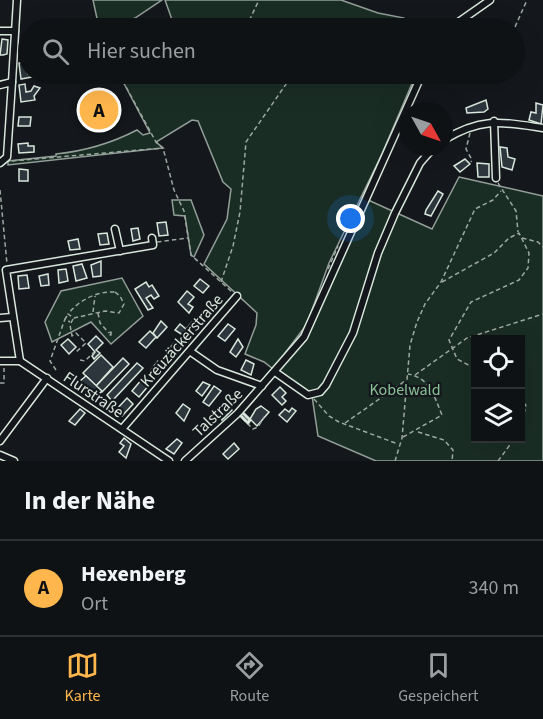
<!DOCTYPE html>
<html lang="de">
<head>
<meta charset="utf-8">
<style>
	:root { --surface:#0f1215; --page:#181b1e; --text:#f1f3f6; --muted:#9b9ea0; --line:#2f3234; --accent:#ffb74d }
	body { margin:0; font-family:"Source Sans 3",sans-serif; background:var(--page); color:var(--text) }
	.controls { position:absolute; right:18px; bottom:18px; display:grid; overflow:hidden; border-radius:0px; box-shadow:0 6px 24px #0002 }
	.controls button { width:54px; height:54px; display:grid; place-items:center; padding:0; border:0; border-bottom:2px solid var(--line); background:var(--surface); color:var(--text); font:30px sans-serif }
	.compass { position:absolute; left:399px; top:102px; width:54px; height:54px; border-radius:50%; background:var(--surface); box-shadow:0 6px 24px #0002; rotate:130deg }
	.you { position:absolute; left:351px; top:219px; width:21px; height:21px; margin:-15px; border:4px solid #fff; border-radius:50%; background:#1a73e8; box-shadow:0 0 0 9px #1a73e833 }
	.badge { display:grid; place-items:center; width:39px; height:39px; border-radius:50%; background:var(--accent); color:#111; font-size:20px; font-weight:700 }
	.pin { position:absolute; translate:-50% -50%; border:3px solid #fff; box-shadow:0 2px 6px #0006 }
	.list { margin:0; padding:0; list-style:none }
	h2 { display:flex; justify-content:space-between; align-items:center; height:78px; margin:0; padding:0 24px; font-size:26px }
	h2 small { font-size:20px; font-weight:400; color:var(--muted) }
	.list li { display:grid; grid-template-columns:39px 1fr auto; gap:18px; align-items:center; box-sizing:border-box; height:96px; padding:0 24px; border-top:2px solid var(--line) }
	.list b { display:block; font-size:22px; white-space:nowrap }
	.list p { margin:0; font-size:20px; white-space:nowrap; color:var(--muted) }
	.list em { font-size:20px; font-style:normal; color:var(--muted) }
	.icon { flex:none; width:33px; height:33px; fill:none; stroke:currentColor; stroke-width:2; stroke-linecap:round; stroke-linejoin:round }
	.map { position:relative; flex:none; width:543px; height:461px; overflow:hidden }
	.search { position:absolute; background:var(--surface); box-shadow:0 6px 24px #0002; left:18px; right:18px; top:18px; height:66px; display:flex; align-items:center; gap:15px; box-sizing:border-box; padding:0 21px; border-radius:33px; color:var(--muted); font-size:22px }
	.sheet { height:174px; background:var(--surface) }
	nav { display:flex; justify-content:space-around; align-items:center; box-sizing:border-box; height:84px; border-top:2px solid var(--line); background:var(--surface); font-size:16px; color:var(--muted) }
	nav a { display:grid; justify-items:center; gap:3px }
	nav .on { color:var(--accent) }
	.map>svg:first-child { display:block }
	.green { fill:#1a2d24; stroke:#939e99; stroke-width:1.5; fill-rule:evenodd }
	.building { fill:#2c363c; stroke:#d8e6dc; stroke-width:1.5 }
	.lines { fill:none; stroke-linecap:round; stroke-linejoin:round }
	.minor-casing { stroke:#d8e6dc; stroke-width:9 }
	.path { stroke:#9da8a2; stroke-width:1.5; stroke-dasharray:4.5 3; stroke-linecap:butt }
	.minor { stroke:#14181c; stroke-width:6 }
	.wall { stroke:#d8e6dc; stroke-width:3 }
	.labels { text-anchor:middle; stroke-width:4.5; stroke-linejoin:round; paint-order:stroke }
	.street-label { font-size:16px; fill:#d8e6dc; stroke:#14181c }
	.park-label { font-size:16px; fill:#8ac095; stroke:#14181c }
</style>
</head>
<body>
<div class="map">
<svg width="543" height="461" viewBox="0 0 543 461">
	<rect width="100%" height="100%" fill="#14181c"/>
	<g class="green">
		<polygon points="93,0 162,0 135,18 113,28 74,28 98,23"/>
		<polygon points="165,0 341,0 378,13 404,18 402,28 175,28"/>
		<path d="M 119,74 L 398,74 L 413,81 L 382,154 L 329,263 L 307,324 L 273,369 L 264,362 L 245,354 L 256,325 L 257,313 L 204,264 L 227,219 L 231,189 L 223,182 L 198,121 L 192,120 L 156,142 L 163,148 L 8,165 L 8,161 L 56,156 L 56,154 C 85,151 112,143 137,130 L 143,135 L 150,133 Z"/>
		<path d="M 459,177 L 543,196 L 543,461 L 376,461 L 318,436 L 312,396 L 275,372 L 296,348 L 366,199 L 432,229 ZM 476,340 L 520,340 L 520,438 L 476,438 Z"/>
		<polygon points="172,200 191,200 204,235 194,257 191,255 185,216 174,215"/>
		<polygon points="122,278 143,316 111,344 91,322 52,342 45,322 61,291"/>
	</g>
	<g class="building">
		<polygon points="2,39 8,40 7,54 3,55 0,55"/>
		<polygon points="25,62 28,74 42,75 21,79 19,63"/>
		<polygon points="25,84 26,92 31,91 34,86 40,88 34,96 35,100 21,102 19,85"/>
		<polygon points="486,100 488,109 484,112 467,113 466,108"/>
		<polygon points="536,103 543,105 541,124 529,120 531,112 536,113"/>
		<polygon points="19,117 31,117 30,126 18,126"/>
		<polygon points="28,143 28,146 34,146 34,152 19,153 18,144"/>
		<polygon points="500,147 507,148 508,157 515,159 512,170 502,167"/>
		<polygon points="465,159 470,164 460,172 454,166"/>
		<polygon points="477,163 489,164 489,177 478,177"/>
		<polygon points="19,169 28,170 28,181 19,181"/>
		<polygon points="438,191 443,194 431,216 425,214 426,210"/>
		<polygon points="166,222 168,235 159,236 157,223"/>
		<polygon points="138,228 140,239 133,241 131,229"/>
		<polygon points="107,233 109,244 100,245 98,234"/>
		<polygon points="78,239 80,249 70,250 68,241"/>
		<polygon points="101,261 101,276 93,277 91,265"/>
		<polygon points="82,264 87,278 76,281 73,266"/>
		<polygon points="66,269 68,281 59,283 58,270"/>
		<polygon points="48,274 49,285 41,286 39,276"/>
		<polygon points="27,275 29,288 19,289 18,276"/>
		<polygon points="200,279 209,286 203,293 194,286"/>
		<polygon points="146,282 149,287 152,285 159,296 154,299 151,295 146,298 153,308 148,310 135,289"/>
		<polygon points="187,291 194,297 188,304 193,307 189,313 178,302"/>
		<polygon points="161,321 167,327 157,338 153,333"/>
		<polygon points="192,322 198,328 189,339 175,330 180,324 186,329"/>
		<polygon points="228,324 235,329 225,341 218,336"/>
		<polygon points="150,331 156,337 146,348 139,342"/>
		<polygon points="96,336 103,343 96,350 100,353 94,359 92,356 95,352 88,344"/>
		<polygon points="68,339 76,347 69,354 61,345"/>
		<polygon points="238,339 243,347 236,357 230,352"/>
		<polygon points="176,341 183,347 174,357 167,351"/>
		<polygon points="101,355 113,367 96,386 83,373"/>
		<polygon points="123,358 129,364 102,392 96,386"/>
		<polygon points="246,360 254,364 251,375 241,370"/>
		<polygon points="158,361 165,367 158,376 151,370"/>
		<polygon points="137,363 143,368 112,401 107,395"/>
		<polygon points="86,376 102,391 96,397 80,381"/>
		<polygon points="142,379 149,385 139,397 132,391"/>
		<polygon points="203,382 210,385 202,396 196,391"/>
		<polygon points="214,386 221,391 209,406 203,402"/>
		<polygon points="280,387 286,393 282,397 286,401 282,405 272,395"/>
		<polygon points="127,398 133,404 122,416 115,411"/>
		<polygon points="183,404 190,409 184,421 176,413"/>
		<polygon points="226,405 232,410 222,420 220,412"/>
		<polygon points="261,406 269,412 257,426 250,419 256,409"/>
		<polygon points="292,408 296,411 287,422 279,415 285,409 289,412"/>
		<polygon points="80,409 85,413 75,425 69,421"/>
		<polygon points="124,438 131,444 126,458 119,452 124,446 120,443"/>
		<polygon points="177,439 182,443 174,454 166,449"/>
		<polygon points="234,443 239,449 228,459 223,454"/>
	</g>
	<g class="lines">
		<defs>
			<g id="minor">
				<polyline points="450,28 490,0"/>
				<polyline points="0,31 15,31"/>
				<polyline points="12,82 17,0"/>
				<polyline points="0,85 12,82 7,157 0,163"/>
				<polyline points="494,121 496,178"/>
				<path d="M 444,140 C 482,117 502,122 543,128"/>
				<polyline points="115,229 120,251"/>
				<polyline points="0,318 12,317"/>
				<polyline points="191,352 217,370 262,386"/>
				<polyline points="0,361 20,361 169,461"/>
				<polyline points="20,361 6,270 153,245 152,238"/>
				<polyline points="275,372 308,395 320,392 326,385 353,333 378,253 395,213 420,163 434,147"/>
				<polyline points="122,429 237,296"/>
				<polyline points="0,441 47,378"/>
				<polyline points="0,455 14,461"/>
				<polyline points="185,461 238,413 304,337 422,74"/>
			</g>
		</defs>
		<use href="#minor" class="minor-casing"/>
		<g class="path">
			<polyline points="515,27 527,0"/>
			<polyline points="249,28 250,19 259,0"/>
			<polyline points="20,54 28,53"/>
			<polyline points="119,74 156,142 163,148 174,190 184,211 191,255 232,292"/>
			<polyline points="470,133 466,149 472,160 471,162"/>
			<polyline points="12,161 163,148"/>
			<polyline points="498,183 516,211 518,232"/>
			<polyline points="0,190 7,264"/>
			<polyline points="522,238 538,242 543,247"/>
			<polyline points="157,242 188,238"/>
			<polyline points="328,269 338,246"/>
			<polyline points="221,282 233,246 240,212 246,142 293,74"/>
			<polyline points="442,282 494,253 509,238 519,233 529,253 528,268 519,280 471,302 449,340 457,359 476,369"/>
			<path d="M 115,292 L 120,296 L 124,304 L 119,313 L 105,311 L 74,318 L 68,314 C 79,300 97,291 115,292 Z"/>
			<polyline points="93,312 95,296"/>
			<polyline points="98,313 100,323 109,333"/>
			<polyline points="67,316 65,319 70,322"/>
			<polyline points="73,319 70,325 72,336 76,333 86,343 76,352"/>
			<polygon points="111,332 111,335 109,335 109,333"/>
			<polyline points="80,360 85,361 94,352"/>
			<polyline points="56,370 50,361 65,319"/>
			<polyline points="415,375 467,338 543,314"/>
			<polyline points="0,383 4,383 4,368"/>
			<polyline points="520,396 526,406 520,427"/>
			<polyline points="314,399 329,416 339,422 398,444"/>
			<polyline points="242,418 253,429 258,427 264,417"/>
			<polyline points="345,423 405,381"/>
			<polyline points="418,432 444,440 453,450 452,461"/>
			<path d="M 403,437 L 442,415 C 434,396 430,378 408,374"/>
			<polyline points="395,461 402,438 410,345 417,322 425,304 441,282 475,209 493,200 501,191"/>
			<polyline points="498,461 515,438"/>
		</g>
		<use href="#minor" class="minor"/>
		<polyline class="wall" points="241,416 248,423 250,420 244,414"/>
	</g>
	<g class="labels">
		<g class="street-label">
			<text transform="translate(181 340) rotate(-49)" y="6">Kreuzäckerstraße</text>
			<text transform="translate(94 394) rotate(34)" y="6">Flurstraße</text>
			<text transform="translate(217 412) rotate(-44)" y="6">Talstraße</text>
		</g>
		<g class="park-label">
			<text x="405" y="395">Kobelwald</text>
		</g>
	</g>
</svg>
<div class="controls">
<button><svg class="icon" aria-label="locate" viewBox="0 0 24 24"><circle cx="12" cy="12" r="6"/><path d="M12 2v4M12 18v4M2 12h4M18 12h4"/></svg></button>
<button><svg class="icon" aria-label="layers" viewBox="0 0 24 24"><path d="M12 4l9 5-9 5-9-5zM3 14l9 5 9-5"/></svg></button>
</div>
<svg class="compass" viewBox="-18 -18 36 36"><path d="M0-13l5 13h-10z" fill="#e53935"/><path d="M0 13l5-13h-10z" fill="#9b9ea0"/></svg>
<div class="you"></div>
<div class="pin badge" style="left:99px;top:110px">A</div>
<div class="search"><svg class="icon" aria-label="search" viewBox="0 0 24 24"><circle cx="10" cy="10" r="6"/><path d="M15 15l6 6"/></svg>Hier suchen</div>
</div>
<section class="sheet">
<h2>In der Nähe<small></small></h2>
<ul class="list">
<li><span class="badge">A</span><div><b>Hexenberg</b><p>Ort</p></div><em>340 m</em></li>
</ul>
</section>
<nav>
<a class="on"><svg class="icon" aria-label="map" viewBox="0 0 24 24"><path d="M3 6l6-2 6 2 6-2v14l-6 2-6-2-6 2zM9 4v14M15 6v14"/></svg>Karte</a>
<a><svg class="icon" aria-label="directions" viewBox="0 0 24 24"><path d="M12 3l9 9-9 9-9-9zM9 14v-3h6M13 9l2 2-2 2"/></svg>Route</a>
<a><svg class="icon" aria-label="saved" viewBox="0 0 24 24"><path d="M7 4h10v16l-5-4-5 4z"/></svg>Gespeichert</a>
</nav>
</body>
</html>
